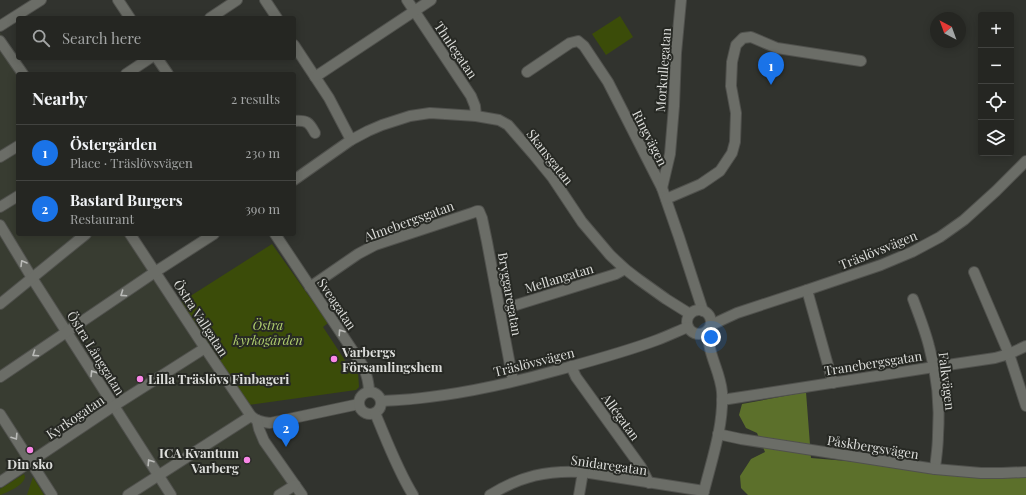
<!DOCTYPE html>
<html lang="en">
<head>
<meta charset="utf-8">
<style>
	:root { --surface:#252622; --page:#2d2e2a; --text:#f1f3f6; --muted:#a3a5a5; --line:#424340; --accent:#1a73e8 }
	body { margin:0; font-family:"Playfair Display",serif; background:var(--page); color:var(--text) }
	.controls { position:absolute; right:12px; top:12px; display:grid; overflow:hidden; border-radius:4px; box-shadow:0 2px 10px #0003 }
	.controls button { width:36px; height:36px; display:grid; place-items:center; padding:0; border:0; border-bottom:1px solid var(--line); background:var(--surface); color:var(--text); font:20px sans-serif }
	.compass { position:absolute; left:930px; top:12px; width:36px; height:36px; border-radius:50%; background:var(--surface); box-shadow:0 2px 10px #0003; rotate:319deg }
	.you { position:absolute; left:711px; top:337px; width:14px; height:14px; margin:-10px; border:3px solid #fff; border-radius:50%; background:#1a73e8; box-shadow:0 0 0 6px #1a73e833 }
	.badge { display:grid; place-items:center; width:26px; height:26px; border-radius:50%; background:var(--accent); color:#fff; font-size:13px; font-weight:700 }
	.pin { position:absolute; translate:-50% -33px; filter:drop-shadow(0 1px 2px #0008) }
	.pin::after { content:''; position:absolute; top:21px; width:14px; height:12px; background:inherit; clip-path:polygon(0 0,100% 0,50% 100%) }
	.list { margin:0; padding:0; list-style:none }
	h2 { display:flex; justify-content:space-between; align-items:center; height:52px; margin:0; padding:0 16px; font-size:17px }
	h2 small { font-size:13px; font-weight:400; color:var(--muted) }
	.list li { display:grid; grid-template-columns:26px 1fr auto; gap:12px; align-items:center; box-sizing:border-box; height:56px; padding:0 16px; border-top:1px solid var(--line) }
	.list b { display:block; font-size:15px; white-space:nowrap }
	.list p { margin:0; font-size:13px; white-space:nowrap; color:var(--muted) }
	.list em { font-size:13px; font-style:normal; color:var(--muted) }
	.icon { flex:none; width:22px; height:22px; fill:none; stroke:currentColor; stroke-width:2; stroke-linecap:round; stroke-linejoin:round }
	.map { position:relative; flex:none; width:1026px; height:495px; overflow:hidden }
	.search { position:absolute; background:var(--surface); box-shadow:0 2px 10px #0003; left:16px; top:16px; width:280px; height:44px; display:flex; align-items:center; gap:10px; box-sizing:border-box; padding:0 14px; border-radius:4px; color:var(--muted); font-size:15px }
	.panel { position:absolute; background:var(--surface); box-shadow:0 2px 10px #0003; left:16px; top:72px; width:280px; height:164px; border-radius:4px }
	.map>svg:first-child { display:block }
	.built { fill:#383c31 }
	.green { fill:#3b4c09 }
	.forest { fill:#5c702b }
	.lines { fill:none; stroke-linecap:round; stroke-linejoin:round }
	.minor-casing { stroke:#50514d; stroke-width:12 }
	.minor { stroke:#6b6d67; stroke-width:10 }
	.oneway { stroke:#babbb8 }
	.poi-dot { fill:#fa87e7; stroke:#272924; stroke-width:1.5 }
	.labels { text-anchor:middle; stroke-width:4; stroke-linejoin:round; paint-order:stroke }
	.street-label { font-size:13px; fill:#dcddda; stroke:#272924 }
	.park-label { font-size:13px; font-style:italic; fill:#b0ce6e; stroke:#272924 }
	.poi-label { font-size:13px; font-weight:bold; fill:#dcddda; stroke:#272924; text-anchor:start }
</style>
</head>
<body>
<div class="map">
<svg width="1026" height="495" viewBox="0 0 1026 495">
	<rect width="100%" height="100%" fill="#31332e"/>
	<polygon class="built" points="0,32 28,74 18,74 18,234 136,234 210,345 272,444 308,495 0,495"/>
	<g class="green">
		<polygon points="620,16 633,37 606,55 592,34"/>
		<polygon points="272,244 328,323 323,327 354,374 358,372 359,387 356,390 248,405 181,302"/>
		<path d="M 24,474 L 25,477 C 23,486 8,492 0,495 L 0,489 Z"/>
		<polygon points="33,477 44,495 27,495"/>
	</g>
	<polygon class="forest" points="806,392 811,458 1026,476 1026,495 748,495 741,488 740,476 751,459 765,452 757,433 746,428 739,415 742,404"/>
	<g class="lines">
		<defs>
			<g id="minor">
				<polyline points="118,0 130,18"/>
				<polyline points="265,0 277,18"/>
				<polyline points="407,0 471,96 475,106 476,116"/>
				<polyline points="210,18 237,0"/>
				<polyline points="0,26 41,0"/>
				<polyline points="0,41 23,74"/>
				<polyline points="294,45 329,98 351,140"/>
				<polyline points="157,58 168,74"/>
				<polyline points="527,72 570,43 578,41 584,46 608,82 662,188 679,237 703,311"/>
				<polyline points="126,74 150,58"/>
				<polyline points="315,77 431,0"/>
				<path d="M 294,121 C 307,120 309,122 315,133"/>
				<polyline points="0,157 18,146"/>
				<polyline points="294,180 351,140 368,131 382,125 410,116 430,113 476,116 499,120 508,125 534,155 552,177 582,222 610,255 625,269 638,279 666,299 690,314"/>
				<polyline points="662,188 670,154 674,106 676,53 681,0"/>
				<polyline points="666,199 701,184 720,171 732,153 735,142 736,113 731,86 732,62 736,45 743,38 751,37 777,48 861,61"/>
				<polyline points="0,207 18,196"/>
				<polyline points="0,225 32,278 171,495"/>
				<path d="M 130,234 L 205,348 L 251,416 C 257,421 262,422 270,423 L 359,404"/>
				<path d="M 275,234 L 363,366 C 367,375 369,382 369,392"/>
				<polyline points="974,272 1009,354 1026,406"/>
				<polyline points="310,287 358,254 375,245 472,213 477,211 479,211 482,218 487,242 513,381"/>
				<polyline points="807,290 833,383"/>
				<path d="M 913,299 C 919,315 925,330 929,346 C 937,375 940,406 938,435 C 938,447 936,458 935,469"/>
				<polyline points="0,304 86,234"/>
				<circle cx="699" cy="322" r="12"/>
				<polyline points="500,310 616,274 625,269"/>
				<polyline points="711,325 737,313 807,290 881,265 912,252 940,237 964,220 996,191 1026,161"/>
				<polyline points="571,366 576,377 641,467 649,483"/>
				<polyline points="0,377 155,272 214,234"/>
				<circle cx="370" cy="403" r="11"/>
				<polyline points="722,400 934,367 995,358 1009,354 1026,346"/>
				<path d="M 381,401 C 441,399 501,386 558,370 C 591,361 625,352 657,340 C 668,336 678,331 688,327"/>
				<path d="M 375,413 C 387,441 397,469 413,495"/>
				<polyline points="0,414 52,495"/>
				<polyline points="257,420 259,429 264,441 302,495"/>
				<polyline points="718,434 741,439 935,469 981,473 1002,473 1026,472"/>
				<polyline points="0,482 109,409 205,348"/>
				<polyline points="128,495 251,416"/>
				<polyline points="279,495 295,485"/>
				<path d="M 490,495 C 521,476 547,470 583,472 L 704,491"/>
				<polyline points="579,495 583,472"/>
				<path d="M 703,495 C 711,462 724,426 722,392 C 720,369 706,353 709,329"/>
			</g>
		</defs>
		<use href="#minor" class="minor-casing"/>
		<use href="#minor" class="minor"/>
	</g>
	<defs><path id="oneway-chevron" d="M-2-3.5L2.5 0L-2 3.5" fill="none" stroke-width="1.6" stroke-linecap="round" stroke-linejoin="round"/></defs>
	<g class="oneway">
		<use href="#oneway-chevron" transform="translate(23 263) rotate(-121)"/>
		<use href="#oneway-chevron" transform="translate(123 294) rotate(146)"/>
		<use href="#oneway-chevron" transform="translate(341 332) rotate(-124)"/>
		<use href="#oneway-chevron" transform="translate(35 354) rotate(146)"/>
		<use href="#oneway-chevron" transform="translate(93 373) rotate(-122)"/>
		<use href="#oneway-chevron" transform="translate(15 437) rotate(57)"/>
		<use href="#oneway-chevron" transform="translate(150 462) rotate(-123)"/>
	</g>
	<g class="poi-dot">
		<circle cx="334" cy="359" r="4"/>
		<circle cx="140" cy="379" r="4"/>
		<circle cx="30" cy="450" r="4"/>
		<circle cx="247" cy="460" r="4"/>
	</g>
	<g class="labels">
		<g class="street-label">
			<text transform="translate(456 50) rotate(56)" y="5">Thulegatan</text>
			<text transform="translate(663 70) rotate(-86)" y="5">Morkullegatan</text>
			<text transform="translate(650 138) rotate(63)" y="5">Ringvägen</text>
			<text transform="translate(550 157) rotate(52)" y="5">Skansgatan</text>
			<text transform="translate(409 221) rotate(-20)" y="5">Almebergsgatan</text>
			<text transform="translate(878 250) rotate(-22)" y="5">Träslövsvägen</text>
			<text transform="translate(559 278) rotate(-17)" y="5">Mellangatan</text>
			<text transform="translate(510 294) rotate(80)" y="5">Bryggaregatan</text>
			<text transform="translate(337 304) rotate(56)" y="5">Sveagatan</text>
			<text transform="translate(201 318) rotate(57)" y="5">Östra Vallgatan</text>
			<text transform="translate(96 353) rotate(58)" y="5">Östra Långgatan</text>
			<text transform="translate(534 362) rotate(-14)" y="5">Träslövsvägen</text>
			<text transform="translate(873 363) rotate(-9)" y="5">Tranebergsgatan</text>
			<text transform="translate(947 381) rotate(83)" y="5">Falkvägen</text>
			<text transform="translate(75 417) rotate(-34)" y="5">Kyrkogatan</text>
			<text transform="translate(621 417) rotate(54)" y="5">Allégatan</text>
			<text transform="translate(873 447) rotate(9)" y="5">Påskbergsvägen</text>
			<text transform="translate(609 465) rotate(8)" y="5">Snidaregatan</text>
		</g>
		<g class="park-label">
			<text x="268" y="330">Östra<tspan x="268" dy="15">kyrkogården</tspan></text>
		</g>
		<g class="poi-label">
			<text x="342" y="357">Varbergs<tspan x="342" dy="15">Församlingshem</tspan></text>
			<text x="148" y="384">Lilla Träslövs Finbageri</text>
			<text x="239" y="458" text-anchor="end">ICA Kvantum<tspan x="239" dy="15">Varberg</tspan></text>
			<text x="30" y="469" text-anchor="middle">Din sko</text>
		</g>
	</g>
</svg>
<div class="controls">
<button>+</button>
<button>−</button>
<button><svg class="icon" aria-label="locate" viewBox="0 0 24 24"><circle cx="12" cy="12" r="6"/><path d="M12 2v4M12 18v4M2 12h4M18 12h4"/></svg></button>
<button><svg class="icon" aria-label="layers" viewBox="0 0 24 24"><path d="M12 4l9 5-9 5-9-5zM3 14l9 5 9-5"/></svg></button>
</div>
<svg class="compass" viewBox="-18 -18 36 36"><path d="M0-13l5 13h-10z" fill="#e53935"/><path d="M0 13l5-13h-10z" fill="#a3a5a5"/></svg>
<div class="you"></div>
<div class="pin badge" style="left:771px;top:85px">1</div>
<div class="pin badge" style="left:286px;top:447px">2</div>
<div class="search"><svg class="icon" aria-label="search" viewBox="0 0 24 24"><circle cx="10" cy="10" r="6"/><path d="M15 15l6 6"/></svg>Search here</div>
<section class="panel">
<h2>Nearby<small>2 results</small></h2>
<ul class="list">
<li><span class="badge">1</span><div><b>Östergården</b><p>Place · Träslövsvägen</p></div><em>230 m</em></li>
<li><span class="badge">2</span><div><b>Bastard Burgers</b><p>Restaurant</p></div><em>390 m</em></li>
</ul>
</section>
</div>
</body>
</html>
